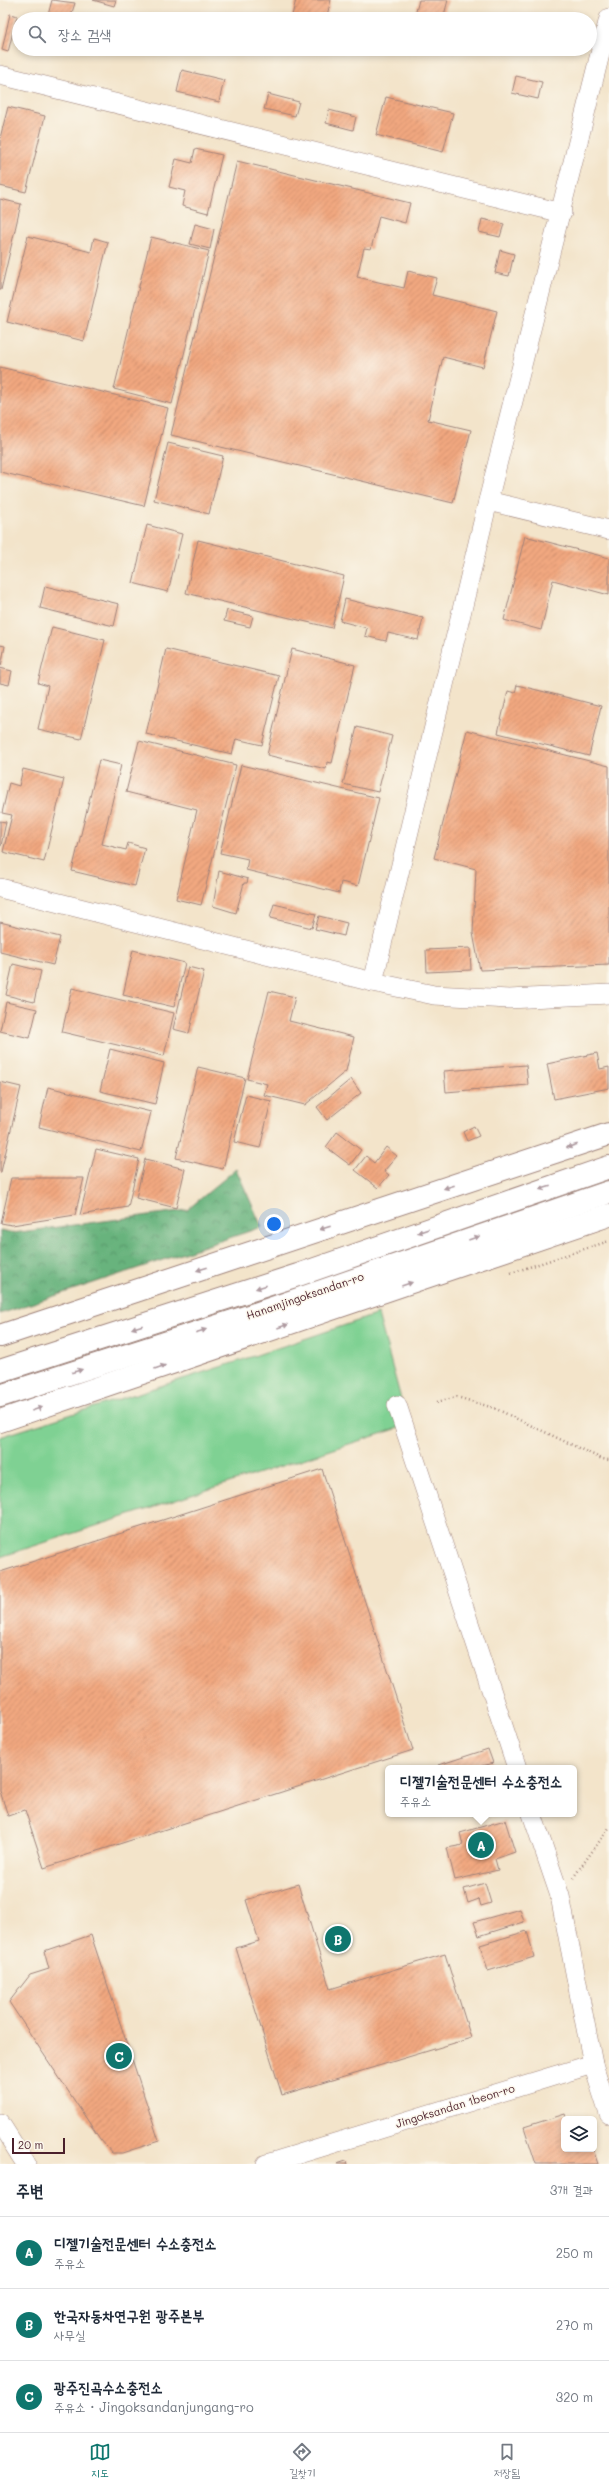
<!DOCTYPE html>
<html lang="ko">
<head>
<meta charset="utf-8">
<style>
	:root { --surface:#fff; --page:#f6f6f7; --text:#1f2937; --muted:#747a83; --line:#e0e1e3; --accent:#0f766e }
	body { margin:0; font-family:Mali,"Poor Story",sans-serif; background:var(--page); color:var(--text) }
	.controls { position:absolute; right:12px; bottom:12px; display:grid; overflow:hidden; border-radius:6px; box-shadow:0 2px 6px #0003 }
	.controls button { width:36px; height:36px; display:grid; place-items:center; padding:0; border:0; border-bottom:1px solid var(--line); background:var(--surface); color:var(--text); font:20px sans-serif }
	.scale { position:absolute; left:12px; bottom:10px; width:53px; box-sizing:border-box; padding-left:4px; border:2px solid #4a1f2b; border-top:0; font-size:11px; line-height:14px; white-space:nowrap; color:#4a1f2b; -webkit-text-stroke:3px #fbf7ec; paint-order:stroke }
	.you { position:absolute; left:274px; top:1224px; width:14px; height:14px; margin:-10px; border:3px solid #fff; border-radius:50%; background:#1a73e8; box-shadow:0 0 0 6px #1a73e833 }
	.badge { display:grid; place-items:center; width:26px; height:26px; border-radius:50%; background:var(--accent); color:#fff; font-size:13px; font-weight:700 }
	.pin { position:absolute; translate:-50% -50%; border:2px solid #fff; box-shadow:0 1px 4px #0006 }
	.popup { position:absolute; left:385px; top:1765px; width:192px; height:52px; box-sizing:border-box; display:grid; place-content:center; border-radius:6px; background:var(--surface); filter:drop-shadow(0 1px 3px #0005); font-size:13px; white-space:nowrap; color:var(--muted) }
	.popup b { font-size:15px; color:var(--text) }
	.popup::after { content:''; position:absolute; left:50%; top:100%; margin-left:-8px; border:8px solid transparent; border-top-color:var(--surface) }
	.list { margin:0; padding:0; list-style:none }
	h2 { display:flex; justify-content:space-between; align-items:center; height:52px; margin:0; padding:0 16px; font-size:17px }
	h2 small { font-size:13px; font-weight:400; color:var(--muted) }
	.list li { display:grid; grid-template-columns:26px 1fr auto; gap:12px; align-items:center; box-sizing:border-box; height:72px; padding:0 16px; border-top:1px solid var(--line) }
	.list b { display:block; font-size:15px; white-space:nowrap }
	.list p { margin:0; font-size:13px; white-space:nowrap; color:var(--muted) }
	.list em { font-size:13px; font-style:normal; color:var(--muted) }
	.icon { flex:none; width:22px; height:22px; fill:none; stroke:currentColor; stroke-width:2; stroke-linecap:round; stroke-linejoin:round }
	.map { position:relative; flex:none; width:609px; height:2164px; overflow:hidden }
	.search { position:absolute; background:var(--surface); box-shadow:0 2px 6px #0003; left:12px; right:12px; top:12px; height:44px; display:flex; align-items:center; gap:10px; box-sizing:border-box; padding:0 14px; border-radius:22px; color:var(--muted); font-size:15px }
	.sheet { height:268px; background:var(--surface) }
	nav { display:flex; justify-content:space-around; align-items:center; box-sizing:border-box; height:56px; border-top:1px solid var(--line); background:var(--surface); font-size:11px; color:var(--muted) }
	nav a { display:grid; justify-items:center; gap:2px }
	nav .on { color:var(--accent) }
	.map>svg:first-child { display:block }
	.green { fill:#7fd193; stroke:#64785f }
	.forest { fill:url(#forest-crowns); stroke:#586954 }
	.building { fill:url(#building-hatch) }
	.lines { fill:none; stroke-linecap:round; stroke-linejoin:round }
	.street-casing { stroke:#9e827a; stroke-width:20 }
	.highway-casing { stroke:#9e827a; stroke-width:24 }
	.path { stroke:#9e827a; stroke-width:2.5; stroke-dasharray:1 3; stroke-linecap:butt }
	.street { stroke:#fff; stroke-width:19 }
	.highway { stroke:#fff; stroke-width:22 }
	.oneway { fill:#ae9aa0 }
	.labels { text-anchor:middle; stroke-width:3; stroke-linejoin:round; paint-order:stroke }
	.street-label { font-size:11px; fill:#4a1f2b; stroke:#fbf7ec }
</style>
</head>
<body>
<div class="map">
<svg width="609" height="2164" viewBox="0 0 609 2164">
	<defs>
		<pattern id="forest-crowns" width="20" height="18" patternUnits="userSpaceOnUse"><rect width="20" height="18" fill="#67b37d"/><path d="M2 6a3 3 0 1 1 6 0M12 15a3 3 0 1 1 6 0" fill="none" stroke="#579167"/></pattern>
		<pattern id="building-hatch" width="6" height="6" patternUnits="userSpaceOnUse"><rect width="6" height="6" fill="#f2a880"/><path d="M-1 1l2-2M0 6l6-6M5 7l2-2" fill="none" stroke="#c68869"/></pattern>
	</defs>
	<rect width="100%" height="100%" fill="#fbf7ec"/>
	<filter id="ink" filterUnits="userSpaceOnUse"><feTurbulence type="fractalNoise" baseFrequency=".025" numOctaves="2"/><feDisplacementMap in="SourceGraphic" scale="8" xChannelSelector="R" yChannelSelector="G"/><feConvolveMatrix kernelMatrix="1 2 1 2 8 2 1 2 1" color-interpolation-filters="sRGB"/></filter>
	<filter id="wash" filterUnits="userSpaceOnUse"><feTurbulence type="fractalNoise" baseFrequency=".012" numOctaves="4" result="noise"/><feDisplacementMap in="SourceGraphic" scale="16" xChannelSelector="R" yChannelSelector="G"/><feGaussianBlur stdDeviation="0.9" result="paint"/><feColorMatrix in="noise" values="0 0 0 0 0 0 0 0 0 0 0 0 0 0 0 0 0 1.4 0 .05"/><feComposite in="paint" operator="in"/></filter>
	<g filter="url(#wash)">
		<rect width="100%" height="100%" fill="#f3e4ca"/>
		<polygon class="green" points="378,1314 408,1425 0,1557 0,1437 239,1361"/>
		<polygon class="forest" points="236,1169 262,1227 0,1314 0,1230 13,1233 187,1210"/>
		<g id="blocks">
			<g class="building">
				<polygon points="52,0 75,3 70,19 47,19"/>
				<polygon points="93,0 116,0 114,6"/>
				<polygon points="296,0 331,0 326,19 291,19"/>
				<polygon points="419,0 448,0 443,19 414,19"/>
				<polygon points="10,14 17,16 8,52 2,50"/>
				<polygon points="182,70 224,80 219,102 177,92"/>
				<polygon points="516,76 542,82 538,99 512,93"/>
				<polygon points="268,94 299,102 295,116 264,109"/>
				<polygon points="386,97 453,113 443,152 376,135"/>
				<polygon points="8,107 45,116 26,192 0,186 0,138"/>
				<polygon points="329,110 356,117 353,130 326,123"/>
				<polygon points="195,149 222,155 208,213 182,206 185,191 169,187 176,159 192,163"/>
				<polygon points="237,161 410,203 405,223 379,216 371,249 364,248 357,277 404,288 408,271 437,278 432,295 497,311 483,367 443,357 428,420 471,430 453,503 171,435"/>
				<polygon points="0,199 21,204 1,290 0,290"/>
				<polygon points="482,219 504,224 500,237 479,232"/>
				<polygon points="195,224 214,229 210,249 190,244"/>
				<polygon points="28,236 91,252 94,238 108,242 84,341 7,322"/>
				<polygon points="151,237 209,251 172,404 114,389"/>
				<polygon points="500,250 514,254 509,276 495,273"/>
				<polygon points="0,367 168,408 144,506 0,472"/>
				<polygon points="168,443 223,456 209,514 154,500"/>
				<polygon points="147,525 182,534 168,592 133,583"/>
				<polygon points="525,536 609,558 609,595 553,580 541,630 504,620"/>
				<polygon points="198,540 344,576 332,628 186,593"/>
				<polygon points="45,586 119,604 114,626 40,608"/>
				<polygon points="345,599 423,618 418,640 388,633 386,641 365,636 367,628 340,621"/>
				<polygon points="227,610 253,616 250,627 224,621"/>
				<polygon points="52,627 105,640 81,739 38,729 48,686 38,683"/>
				<polygon points="0,645 5,646 1,666 0,665"/>
				<polygon points="166,649 279,676 262,745 236,739 232,754 146,734"/>
				<polygon points="292,649 355,665 332,763 327,762 326,769 267,755"/>
				<polygon points="0,668 12,671 9,685 0,683"/>
				<polygon points="517,685 601,706 589,756 498,733 508,691 515,693"/>
				<polygon points="357,727 392,736 378,792 343,784"/>
				<polygon points="467,730 609,766 609,965 480,970 473,933 476,869 434,858"/>
				<polygon points="139,741 236,765 201,905 176,899 197,810 126,792"/>
				<polygon points="99,760 121,765 102,844 126,850 128,843 145,848 135,886 72,871"/>
				<polygon points="241,765 379,798 358,886 341,882 339,893 246,870 248,859 220,853"/>
				<polygon points="23,769 64,779 44,862 3,852 12,815 2,813 9,783 19,786"/>
				<polygon points="0,821 6,822 1,846 0,846"/>
				<polygon points="219,871 248,879 247,883 244,883 236,913 213,906"/>
				<polygon points="274,904 316,914 312,928 270,918"/>
				<polygon points="319,916 347,923 344,936 315,929"/>
				<polygon points="0,922 60,937 53,965 0,952"/>
				<polygon points="470,948 471,970 427,972 426,950"/>
				<polygon points="133,950 185,963 174,1007 123,995"/>
				<polygon points="13,964 41,971 34,1002 6,995"/>
				<polygon points="188,967 204,971 189,1033 173,1029"/>
				<polygon points="72,988 174,1013 164,1056 62,1032"/>
				<polygon points="269,991 295,997 289,1021 354,1037 346,1071 305,1105 264,1095 267,1084 247,1079"/>
				<polygon points="6,1002 37,1009 30,1038 0,1031"/>
				<polygon points="110,1049 164,1063 155,1104 100,1091"/>
				<polygon points="597,1053 600,1069 609,1067 609,1088 554,1099 547,1064"/>
				<polygon points="526,1065 528,1085 446,1092 444,1071"/>
				<polygon points="198,1067 245,1078 223,1169 176,1158"/>
				<polygon points="351,1079 361,1093 327,1120 317,1107"/>
				<polygon points="0,1082 21,1087 1,1172 0,1172"/>
				<polygon points="48,1087 151,1112 141,1152 39,1127"/>
				<polygon points="246,1095 271,1101 260,1148 234,1142"/>
				<polygon points="474,1126 479,1136 467,1141 463,1132"/>
				<polygon points="337,1132 361,1150 350,1165 326,1147"/>
				<polygon points="386,1147 397,1156 384,1171 389,1175 378,1188 355,1170 366,1156 374,1163"/>
				<polygon points="96,1149 139,1159 128,1207 80,1215"/>
				<polygon points="145,1159 185,1169 176,1208 136,1198"/>
				<polygon points="11,1178 84,1178 75,1215 12,1225 1,1223"/>
				<polygon points="322,1469 413,1750 44,1868 25,1810 8,1816 0,1791 0,1572"/>
				<polygon points="488,1749 493,1763 476,1768 440,1768 439,1765"/>
				<polygon points="505,1820 515,1852 495,1859 498,1870 455,1880 447,1848 463,1845 460,1833"/>
				<polygon points="485,1883 491,1903 481,1906 479,1899 468,1903 464,1889"/>
				<polygon points="298,1884 330,1989 445,1954 471,2038 282,2095 236,1948 259,1941 246,1900"/>
				<polygon points="520,1909 524,1922 479,1936 474,1922"/>
				<polygon points="527,1931 534,1957 488,1971 480,1945"/>
				<polygon points="91,1935 159,2141 122,2153 112,2153 100,2139 9,2002 30,1975 49,1969 44,1951"/>
				<polygon points="565,2114 567,2119 564,2119 564,2149 593,2149 598,2164 536,2164 524,2127"/>
				<polygon points="346,2161 347,2164 337,2164"/>
			</g>
		</g>
	</g>
	<g filter="url(#ink)">
		<use href="#blocks" fill-opacity="0" stroke="#9e827a" stroke-width="1"/>
		<g class="lines">
			<defs>
				<g id="street">
					<polyline points="0,75 562,213"/>
					<polyline points="488,501 609,530"/>
					<polyline points="0,888 373,982 434,995 509,999 609,994"/>
					<polyline points="373,982 488,501 609,18"/>
					<polyline points="397,1405 517,1768"/>
					<polyline points="532,1814 560,1896 593,2064 609,2114"/>
					<polyline points="0,2123 26,2164"/>
					<polyline points="266,2164 593,2064"/>
				</g>
				<g id="highway">
					<polyline points="0,1336 609,1134"/>
					<polyline points="0,1371 298,1275 609,1167"/>
					<polyline points="0,1396 252,1315 609,1192"/>
					<polyline points="0,1421 609,1215"/>
				</g>
			</defs>
			<use href="#street" class="street-casing"/>
			<use href="#highway" class="highway-casing"/>
			<g class="path">
				<polyline points="511,1273 609,1241"/>
				<polyline points="437,1402 457,1397 494,1408 602,1459 609,1460"/>
				<polyline points="573,1878 609,1828"/>
			</g>
			<use href="#street" class="street"/>
			<use href="#highway" class="highway"/>
		</g>
		<defs><path id="oneway-solid" d="M-6-.8H1V-3.2L6.5 0L1 3.2V.8H-6Z"/></defs>
		<g class="oneway">
			<use href="#oneway-solid" transform="translate(572 1146) rotate(162)"/>
			<use href="#oneway-solid" transform="translate(449 1187) rotate(162)"/>
			<use href="#oneway-solid" transform="translate(545 1188) rotate(162)"/>
			<use href="#oneway-solid" transform="translate(325 1228) rotate(162)"/>
			<use href="#oneway-solid" transform="translate(423 1231) rotate(161)"/>
			<use href="#oneway-solid" transform="translate(474 1238) rotate(-19)"/>
			<use href="#oneway-solid" transform="translate(202 1269) rotate(162)"/>
			<use href="#oneway-solid" transform="translate(407 1284) rotate(-19)"/>
			<use href="#oneway-solid" transform="translate(261 1287) rotate(162)"/>
			<use href="#oneway-solid" transform="translate(283 1326) rotate(-19)"/>
			<use href="#oneway-solid" transform="translate(137 1327) rotate(162)"/>
			<use href="#oneway-solid" transform="translate(201 1331) rotate(-18)"/>
			<use href="#oneway-solid" transform="translate(160 1367) rotate(-19)"/>
			<use href="#oneway-solid" transform="translate(77 1371) rotate(-18)"/>
			<use href="#oneway-solid" transform="translate(37 1409) rotate(-19)"/>
		</g>
	</g>
	<g class="labels">
		<g class="street-label">
			<text transform="translate(305 1296) rotate(-19)" y="4">Hanamjingoksandan-ro</text>
			<text transform="translate(455 2106) rotate(-17)" y="4">Jingoksandan 1beon-ro</text>
		</g>
	</g>
</svg>
<div class="controls">
<button><svg class="icon" aria-label="layers" viewBox="0 0 24 24"><path d="M12 4l9 5-9 5-9-5zM3 14l9 5 9-5"/></svg></button>
</div>
<div class="scale">20 m</div>
<div class="you"></div>
<div class="pin badge" style="left:481px;top:1845px">A</div>
<div class="popup"><b>디젤기술전문센터 수소충전소</b>주유소</div>
<div class="pin badge" style="left:338px;top:1939px">B</div>
<div class="pin badge" style="left:119px;top:2056px">C</div>
<div class="search"><svg class="icon" aria-label="search" viewBox="0 0 24 24"><circle cx="10" cy="10" r="6"/><path d="M15 15l6 6"/></svg>장소 검색</div>
</div>
<section class="sheet">
<h2>주변<small>3개 결과</small></h2>
<ul class="list">
<li><span class="badge">A</span><div><b>디젤기술전문센터 수소충전소</b><p>주유소</p></div><em>250 m</em></li>
<li><span class="badge">B</span><div><b>한국자동차연구원 광주본부</b><p>사무실</p></div><em>270 m</em></li>
<li><span class="badge">C</span><div><b>광주진곡수소충전소</b><p>주유소 · Jingoksandanjungang-ro</p></div><em>320 m</em></li>
</ul>
</section>
<nav>
<a class="on"><svg class="icon" aria-label="map" viewBox="0 0 24 24"><path d="M3 6l6-2 6 2 6-2v14l-6 2-6-2-6 2zM9 4v14M15 6v14"/></svg>지도</a>
<a><svg class="icon" aria-label="directions" viewBox="0 0 24 24"><path d="M12 3l9 9-9 9-9-9zM9 14v-3h6M13 9l2 2-2 2"/></svg>길찾기</a>
<a><svg class="icon" aria-label="saved" viewBox="0 0 24 24"><path d="M7 4h10v16l-5-4-5 4z"/></svg>저장됨</a>
</nav>
</body>
</html>
